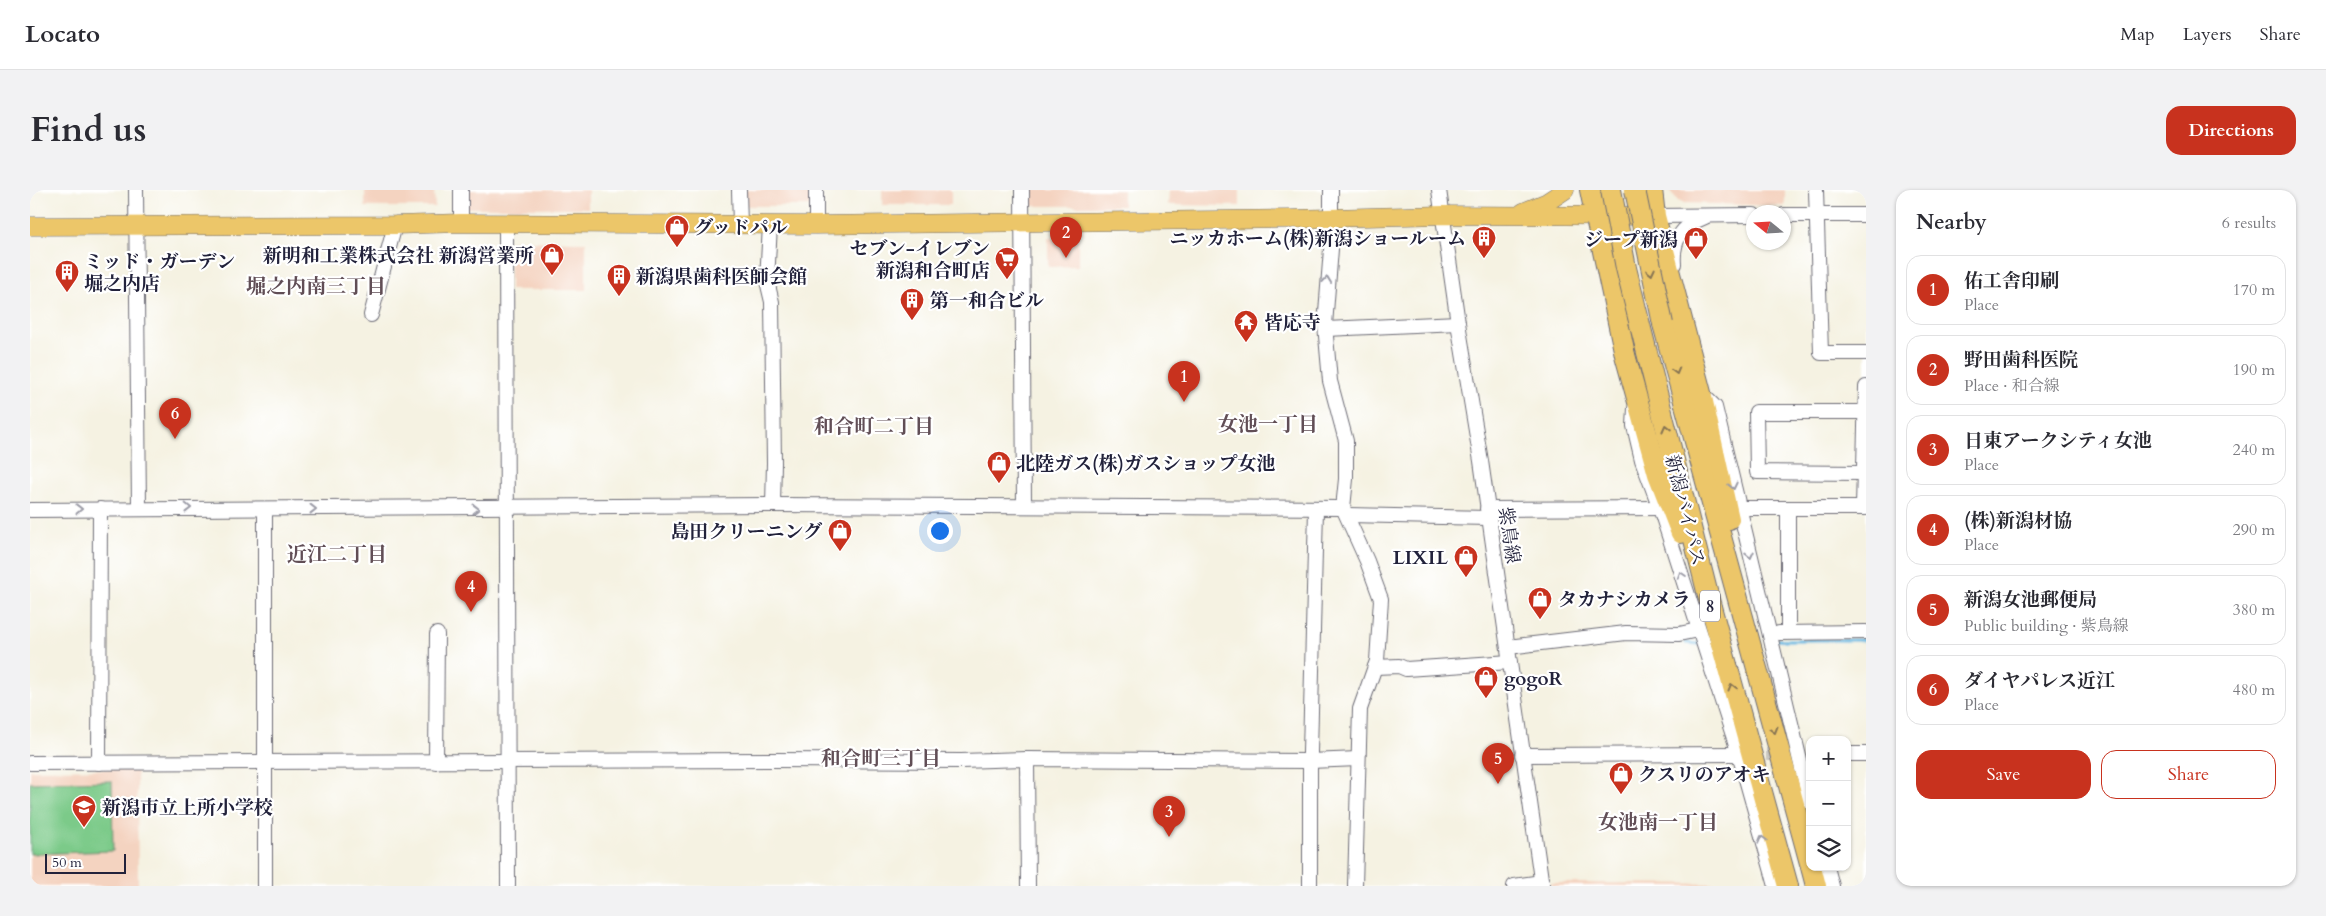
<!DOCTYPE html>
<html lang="en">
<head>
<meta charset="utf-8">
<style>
	:root { --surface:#fff; --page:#f2f2f3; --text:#2b2b33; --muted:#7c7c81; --line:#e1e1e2; --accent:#c8321e }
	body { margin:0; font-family:Cardo,"Noto Serif JP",serif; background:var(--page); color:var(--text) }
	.controls { position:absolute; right:15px; bottom:15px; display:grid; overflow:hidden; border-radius:10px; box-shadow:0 1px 4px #0004 }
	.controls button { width:45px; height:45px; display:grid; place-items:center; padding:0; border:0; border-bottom:1px solid var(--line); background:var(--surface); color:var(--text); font:25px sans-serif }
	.compass { position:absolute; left:1716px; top:15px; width:45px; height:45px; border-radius:50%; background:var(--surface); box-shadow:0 1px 4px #0004; rotate:288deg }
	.scale { position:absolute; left:15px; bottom:12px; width:81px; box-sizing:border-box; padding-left:5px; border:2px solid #22223b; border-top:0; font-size:14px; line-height:18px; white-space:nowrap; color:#22223b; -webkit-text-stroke:4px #fff; paint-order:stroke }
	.you { position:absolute; left:909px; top:340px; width:18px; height:18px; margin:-12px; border:4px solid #fff; border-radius:50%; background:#1a73e8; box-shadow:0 0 0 8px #1a73e833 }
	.badge { display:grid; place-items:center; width:32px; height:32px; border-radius:50%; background:var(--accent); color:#fff; font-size:16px; font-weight:700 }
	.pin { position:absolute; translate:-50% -41px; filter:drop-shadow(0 1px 2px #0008) }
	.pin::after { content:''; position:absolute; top:26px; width:18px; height:15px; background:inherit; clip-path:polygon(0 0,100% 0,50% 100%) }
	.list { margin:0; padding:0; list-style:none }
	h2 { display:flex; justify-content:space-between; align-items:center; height:65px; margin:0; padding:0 20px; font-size:21px }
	h2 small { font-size:16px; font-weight:400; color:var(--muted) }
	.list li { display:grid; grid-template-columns:32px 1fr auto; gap:15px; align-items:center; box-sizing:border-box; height:70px; margin:0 10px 10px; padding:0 10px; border:1px solid var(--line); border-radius:15px }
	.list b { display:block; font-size:19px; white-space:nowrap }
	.list p { margin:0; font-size:16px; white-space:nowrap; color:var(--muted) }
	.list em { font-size:16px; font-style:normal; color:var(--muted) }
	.actions { display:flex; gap:10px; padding:15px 20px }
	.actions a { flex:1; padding:11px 0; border:1px solid var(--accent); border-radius:15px; text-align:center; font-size:18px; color:var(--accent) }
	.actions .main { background:var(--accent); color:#fff }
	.icon { flex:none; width:28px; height:28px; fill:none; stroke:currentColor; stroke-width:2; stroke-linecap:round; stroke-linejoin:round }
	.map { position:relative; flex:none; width:1836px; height:696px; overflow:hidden; border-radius:15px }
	header { display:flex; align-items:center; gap:30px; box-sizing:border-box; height:70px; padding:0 25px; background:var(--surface); border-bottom:1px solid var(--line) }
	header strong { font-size:24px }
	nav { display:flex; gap:28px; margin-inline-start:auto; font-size:18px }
	.intro { display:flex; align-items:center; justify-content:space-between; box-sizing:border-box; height:120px; padding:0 30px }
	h1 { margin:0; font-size:35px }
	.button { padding:12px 22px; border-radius:15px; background:var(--accent); color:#fff; font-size:18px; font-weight:700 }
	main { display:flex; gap:30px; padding:0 30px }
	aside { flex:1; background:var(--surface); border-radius:15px; box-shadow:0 1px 4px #0004 }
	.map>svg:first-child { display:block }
	.built { fill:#f4d3c0 }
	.green { fill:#7cca89; stroke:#4f7662 }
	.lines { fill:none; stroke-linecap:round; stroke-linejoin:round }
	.stream { stroke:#68b8e3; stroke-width:3 }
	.minor-tunnel { stroke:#cbc8c1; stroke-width:14; stroke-dasharray:14 7; stroke-linecap:butt }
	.minor-casing { stroke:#6c6b75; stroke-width:16 }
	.major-casing { stroke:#6c6b75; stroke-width:19 }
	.highway-casing { stroke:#6c6b75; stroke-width:22 }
	.minor { stroke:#fff; stroke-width:14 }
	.major { stroke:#ecc669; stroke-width:18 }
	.highway { stroke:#ecc669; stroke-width:20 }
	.highway-bridge-casing { stroke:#6c6b75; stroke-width:22; stroke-linecap:butt }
	.highway-bridge { stroke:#ecc669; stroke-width:20 }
	.oneway { stroke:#877452 }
	.oneway2 { stroke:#9c9ca7 }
	.labels { text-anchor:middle; stroke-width:4.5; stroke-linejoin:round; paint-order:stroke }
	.shield { fill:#fff; stroke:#646476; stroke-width:1 }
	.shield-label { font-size:18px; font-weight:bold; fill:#22223b }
	.poi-label { font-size:19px; font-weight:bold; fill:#22223b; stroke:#fff; text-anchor:start }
	.street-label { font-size:19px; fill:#22223b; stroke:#fff }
	.neighbourhood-label { font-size:20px; font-weight:bold; fill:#614e56; stroke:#fff }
</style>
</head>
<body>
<header>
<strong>Locato</strong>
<nav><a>Map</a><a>Layers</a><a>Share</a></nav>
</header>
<div class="intro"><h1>Find us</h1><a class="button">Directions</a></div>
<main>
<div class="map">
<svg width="1836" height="696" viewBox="0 0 1836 696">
	<rect width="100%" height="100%" fill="#fff"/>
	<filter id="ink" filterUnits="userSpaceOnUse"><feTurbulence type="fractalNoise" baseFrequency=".02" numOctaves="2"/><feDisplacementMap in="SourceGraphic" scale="10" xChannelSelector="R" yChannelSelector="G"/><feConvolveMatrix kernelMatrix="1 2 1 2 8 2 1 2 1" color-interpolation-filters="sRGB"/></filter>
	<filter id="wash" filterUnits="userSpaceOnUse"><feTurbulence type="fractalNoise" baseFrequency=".0096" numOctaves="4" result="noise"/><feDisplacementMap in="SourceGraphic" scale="20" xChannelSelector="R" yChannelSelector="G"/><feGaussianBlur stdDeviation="1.12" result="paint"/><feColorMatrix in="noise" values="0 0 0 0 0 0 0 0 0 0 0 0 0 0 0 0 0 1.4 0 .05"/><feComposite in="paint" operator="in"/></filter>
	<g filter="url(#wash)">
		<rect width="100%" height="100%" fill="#f5f2e2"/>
		<g class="built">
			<polygon points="335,0 404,0 405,17 335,17"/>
			<rect x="435" y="0" width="123" height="18"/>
			<polygon points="713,0 781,0 780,16 712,16"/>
			<rect x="852" y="0" width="69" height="15"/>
			<rect x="997" y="0" width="96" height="16"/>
			<polygon points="1139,0 1210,0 1210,16 1138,15"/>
			<polygon points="1639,0 1755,0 1755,16 1653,13 1648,11"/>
			<polygon points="1018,48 1048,48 1048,76 1018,77"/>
			<polygon points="480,51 556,52 556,100 480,100"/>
			<polygon points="107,579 108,696 0,696 0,580"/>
			<polygon points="1521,693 1739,694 1739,696 1522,696"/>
		</g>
		<polygon class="green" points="82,591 83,661 0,664 0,593"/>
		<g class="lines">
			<g class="stream">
				<polyline points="1745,450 1836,450"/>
				<polyline points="1656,453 1670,454"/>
			</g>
		</g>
	</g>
	<g filter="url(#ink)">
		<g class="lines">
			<polyline class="minor-tunnel" points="1715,564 1759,564"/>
			<defs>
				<g id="minor">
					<polyline points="106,0 109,318"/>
					<polyline points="431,0 431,33"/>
					<polyline points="709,0 710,35"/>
					<polyline points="786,0 786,35"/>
					<polyline points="992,0 994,316"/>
					<polyline points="1301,0 1301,59 1295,135 1300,191 1316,251 1316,289 1313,318 1337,371 1351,409 1347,471 1330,519 1325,696"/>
					<polyline points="1409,0 1428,133 1451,271 1512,696"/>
					<polyline points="1786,0 1791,163 1836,163"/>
					<polyline points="1754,25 1836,25"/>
					<polyline points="1625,26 1724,25"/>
					<polyline points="476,34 478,696"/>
					<polyline points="740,35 737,91 742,112 744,273 743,315"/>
					<path d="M 1644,74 C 1642,49 1652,36 1675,27"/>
					<polyline points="341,125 365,35"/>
					<polyline points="1296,139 1428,133"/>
					<polyline points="1672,204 1685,217 1780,612"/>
					<polyline points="1605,218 1604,236 1612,270 1630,318 1709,564 1746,696"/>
					<polyline points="1834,283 1727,282 1726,222 1834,222"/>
					<polyline points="1706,318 1836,318"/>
					<polyline points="1758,318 1758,442"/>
					<polyline points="1833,318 1836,197"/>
					<polyline points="235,319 235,696"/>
					<polyline points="1457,319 1636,318"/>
					<polyline points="0,320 743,315 1313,318"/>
					<polyline points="1317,325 1459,328"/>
					<polyline points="1749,443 1836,442"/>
					<polyline points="1478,457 1596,443 1649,444 1668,440"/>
					<polyline points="1345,477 1369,476 1376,479 1480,472"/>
					<polyline points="1817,564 1836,564"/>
					<polyline points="1492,565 1709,564"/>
					<polyline points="997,569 998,696"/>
					<polyline points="406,572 407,444"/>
					<polyline points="0,573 744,570 931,571 997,569 1280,571 1328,569"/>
					<polyline points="69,573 70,319"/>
					<polyline points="1797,677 1802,696"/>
					<polyline points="1280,696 1280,562 1286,319"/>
					<polyline points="1484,696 1512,692"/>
				</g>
				<g id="major">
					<polyline points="1493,22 1517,12 1535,0"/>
					<polyline points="0,36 365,35 431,33 786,35 1261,29 1413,25 1624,26"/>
				</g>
				<g id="highway">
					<polyline points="1560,0 1595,165 1628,284 1651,343"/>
					<polyline points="1622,0 1625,26 1671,203 1699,329"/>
					<polyline points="1633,134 1780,673"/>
					<polyline points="1610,135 1681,417 1758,696"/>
					<polyline points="1781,677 1786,696"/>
				</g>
			</defs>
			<use href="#minor" class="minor-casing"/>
			<use href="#major" class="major-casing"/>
			<use href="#highway" class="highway-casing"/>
			<use href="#minor" class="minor"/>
			<use href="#major" class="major"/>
			<use href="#highway" class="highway"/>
			<defs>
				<g id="highway-bridge">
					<polyline points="1581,0 1596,78 1610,135"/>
					<polyline points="1605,0 1633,134"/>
				</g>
			</defs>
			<use href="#highway-bridge" class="highway-bridge-casing"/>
			<use href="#highway-bridge" class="highway-bridge"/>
		</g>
		<defs><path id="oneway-chevron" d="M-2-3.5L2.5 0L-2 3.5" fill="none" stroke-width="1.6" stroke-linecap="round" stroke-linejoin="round" transform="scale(1.25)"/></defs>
		<g class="oneway">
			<use href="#oneway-chevron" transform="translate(1621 82) rotate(77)"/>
			<use href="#oneway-chevron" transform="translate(1646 181) rotate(75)"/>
			<use href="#oneway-chevron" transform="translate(1636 238) rotate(-104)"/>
			<use href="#oneway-chevron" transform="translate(1702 497) rotate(-105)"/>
			<use href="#oneway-chevron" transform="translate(1744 540) rotate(74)"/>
		</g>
		<g class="oneway2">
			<use href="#oneway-chevron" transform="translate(1297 90) rotate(-84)"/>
			<use href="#oneway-chevron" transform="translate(1703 296) rotate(77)"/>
			<use href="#oneway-chevron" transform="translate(158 318) rotate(1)"/>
			<use href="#oneway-chevron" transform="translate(49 319) rotate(-1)"/>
			<use href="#oneway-chevron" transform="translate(283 319)"/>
			<use href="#oneway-chevron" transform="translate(446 319)"/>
			<use href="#oneway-chevron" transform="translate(1720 365) rotate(77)"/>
			<use href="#oneway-chevron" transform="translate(1651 385) rotate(-108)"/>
			<use href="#oneway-chevron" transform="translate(1732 649) rotate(-106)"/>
		</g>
	</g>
	<defs>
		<symbol id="shop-pin" viewBox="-11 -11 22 30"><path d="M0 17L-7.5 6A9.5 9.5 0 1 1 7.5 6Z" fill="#c8321e" stroke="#fff"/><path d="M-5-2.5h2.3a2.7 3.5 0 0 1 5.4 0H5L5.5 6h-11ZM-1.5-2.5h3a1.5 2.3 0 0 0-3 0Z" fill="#fff"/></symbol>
		<symbol id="building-pin" viewBox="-11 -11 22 30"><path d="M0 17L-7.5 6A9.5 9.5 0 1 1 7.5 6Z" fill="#c8321e" stroke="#fff"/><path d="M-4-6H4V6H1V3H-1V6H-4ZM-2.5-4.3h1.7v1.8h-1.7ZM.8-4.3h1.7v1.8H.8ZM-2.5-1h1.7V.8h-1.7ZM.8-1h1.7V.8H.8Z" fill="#fff"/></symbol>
		<symbol id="supermarket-pin" viewBox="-11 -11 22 30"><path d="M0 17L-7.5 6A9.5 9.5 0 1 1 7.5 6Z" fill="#c8321e" stroke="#fff"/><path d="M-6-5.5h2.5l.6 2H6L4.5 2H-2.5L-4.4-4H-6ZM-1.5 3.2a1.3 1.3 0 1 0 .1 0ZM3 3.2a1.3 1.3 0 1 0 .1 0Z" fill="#fff"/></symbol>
		<symbol id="temple-pin" viewBox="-11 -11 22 30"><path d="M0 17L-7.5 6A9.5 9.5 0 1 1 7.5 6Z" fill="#c8321e" stroke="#fff"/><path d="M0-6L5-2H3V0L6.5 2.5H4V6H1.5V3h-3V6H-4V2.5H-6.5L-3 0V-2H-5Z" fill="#fff"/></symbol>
		<symbol id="school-pin" viewBox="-11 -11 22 30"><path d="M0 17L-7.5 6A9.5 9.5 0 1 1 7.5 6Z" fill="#c8321e" stroke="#fff"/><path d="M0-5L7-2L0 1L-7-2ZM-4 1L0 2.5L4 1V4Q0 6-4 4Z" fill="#fff"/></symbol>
	</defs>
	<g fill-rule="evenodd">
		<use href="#shop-pin" x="633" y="23" width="28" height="38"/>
		<use href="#building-pin" x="1440" y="34" width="28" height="38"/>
		<use href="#shop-pin" x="1652" y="35" width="28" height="38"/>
		<use href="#shop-pin" x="508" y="51" width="28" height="38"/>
		<use href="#supermarket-pin" x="963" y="55" width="28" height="38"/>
		<use href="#building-pin" x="23" y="68" width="28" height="38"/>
		<use href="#building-pin" x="575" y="72" width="28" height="38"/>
		<use href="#building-pin" x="868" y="96" width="28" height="38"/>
		<use href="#temple-pin" x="1202" y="118" width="28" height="38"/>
		<use href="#shop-pin" x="955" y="259" width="28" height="38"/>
		<use href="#shop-pin" x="796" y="327" width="28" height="38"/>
		<use href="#shop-pin" x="1422" y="353" width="28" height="38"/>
		<use href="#shop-pin" x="1496" y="395" width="28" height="38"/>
		<use href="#shop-pin" x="1442" y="474" width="28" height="38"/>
		<use href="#shop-pin" x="1577" y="570" width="28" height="38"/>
		<use href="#school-pin" x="40" y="603" width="28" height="38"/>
	</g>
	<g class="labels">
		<rect class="shield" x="1670" y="400.5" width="20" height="31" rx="4"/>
		<g class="shield-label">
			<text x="1680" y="422">8</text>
		</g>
		<g class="poi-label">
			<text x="664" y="44">グッドパル</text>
			<text x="1436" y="55" text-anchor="end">ニッカホーム(株)新潟ショールーム</text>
			<text x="1648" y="56" text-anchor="end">ジープ新潟</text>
			<text x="960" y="65" text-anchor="end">セブン-イレブン<tspan x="960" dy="22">新潟和合町店</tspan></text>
			<text x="504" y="72" text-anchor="end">新明和工業株式会社 新潟営業所</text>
			<text x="54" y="78">ミッド・ガーデン<tspan x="54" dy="22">堀之内店</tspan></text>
			<text x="606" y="93">新潟県歯科医師会館</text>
			<text x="900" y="117">第一和合ビル</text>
			<text x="1234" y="139">皆応寺</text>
			<text x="986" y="280">北陸ガス(株)ガスショップ女池</text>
			<text x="792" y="348" text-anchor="end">島田クリーニング</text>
			<text x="1418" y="374" text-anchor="end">LIXIL</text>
			<text x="1528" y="416">タカナシカメラ</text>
			<text x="1474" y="495">gogoR</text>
			<text x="1608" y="591">クスリのアオキ</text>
			<text x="72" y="624">新潟市立上所小学校</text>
		</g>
		<g class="street-label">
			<text transform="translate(1656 320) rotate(76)" y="7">新潟バイパス</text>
			<text transform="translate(1480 345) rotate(82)" y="7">紫鳥線</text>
		</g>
		<g class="neighbourhood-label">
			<text x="286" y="103">堀之内南三丁目</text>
			<text x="1238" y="241">女池一丁目</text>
			<text x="844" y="243">和合町二丁目</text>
			<text x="307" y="371">近江二丁目</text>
			<text x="851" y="575">和合町三丁目</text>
			<text x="1628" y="639">女池南一丁目</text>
		</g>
	</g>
</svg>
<div class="controls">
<button>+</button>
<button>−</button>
<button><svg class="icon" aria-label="layers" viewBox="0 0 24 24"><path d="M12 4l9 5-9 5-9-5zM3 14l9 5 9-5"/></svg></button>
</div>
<svg class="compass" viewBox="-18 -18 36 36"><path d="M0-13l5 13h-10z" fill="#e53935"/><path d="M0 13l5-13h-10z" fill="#7c7c81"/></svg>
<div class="scale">50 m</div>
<div class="you"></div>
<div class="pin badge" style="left:1154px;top:212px">1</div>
<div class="pin badge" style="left:1036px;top:68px">2</div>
<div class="pin badge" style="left:1139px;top:647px">3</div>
<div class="pin badge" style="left:441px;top:422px">4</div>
<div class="pin badge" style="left:1468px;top:594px">5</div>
<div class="pin badge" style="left:145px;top:249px">6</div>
</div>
<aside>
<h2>Nearby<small>6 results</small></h2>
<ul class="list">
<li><span class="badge">1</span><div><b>佑工舎印刷</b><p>Place</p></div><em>170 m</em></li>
<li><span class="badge">2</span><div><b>野田歯科医院</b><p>Place · 和合線</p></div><em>190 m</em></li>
<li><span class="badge">3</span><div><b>日東アークシティ女池</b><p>Place</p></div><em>240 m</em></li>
<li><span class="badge">4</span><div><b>(株)新潟材協</b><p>Place</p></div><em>290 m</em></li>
<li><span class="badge">5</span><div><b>新潟女池郵便局</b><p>Public building · 紫鳥線</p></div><em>380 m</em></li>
<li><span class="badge">6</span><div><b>ダイヤパレス近江</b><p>Place</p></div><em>480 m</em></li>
</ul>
<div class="actions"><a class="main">Save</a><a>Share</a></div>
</aside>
</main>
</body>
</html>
